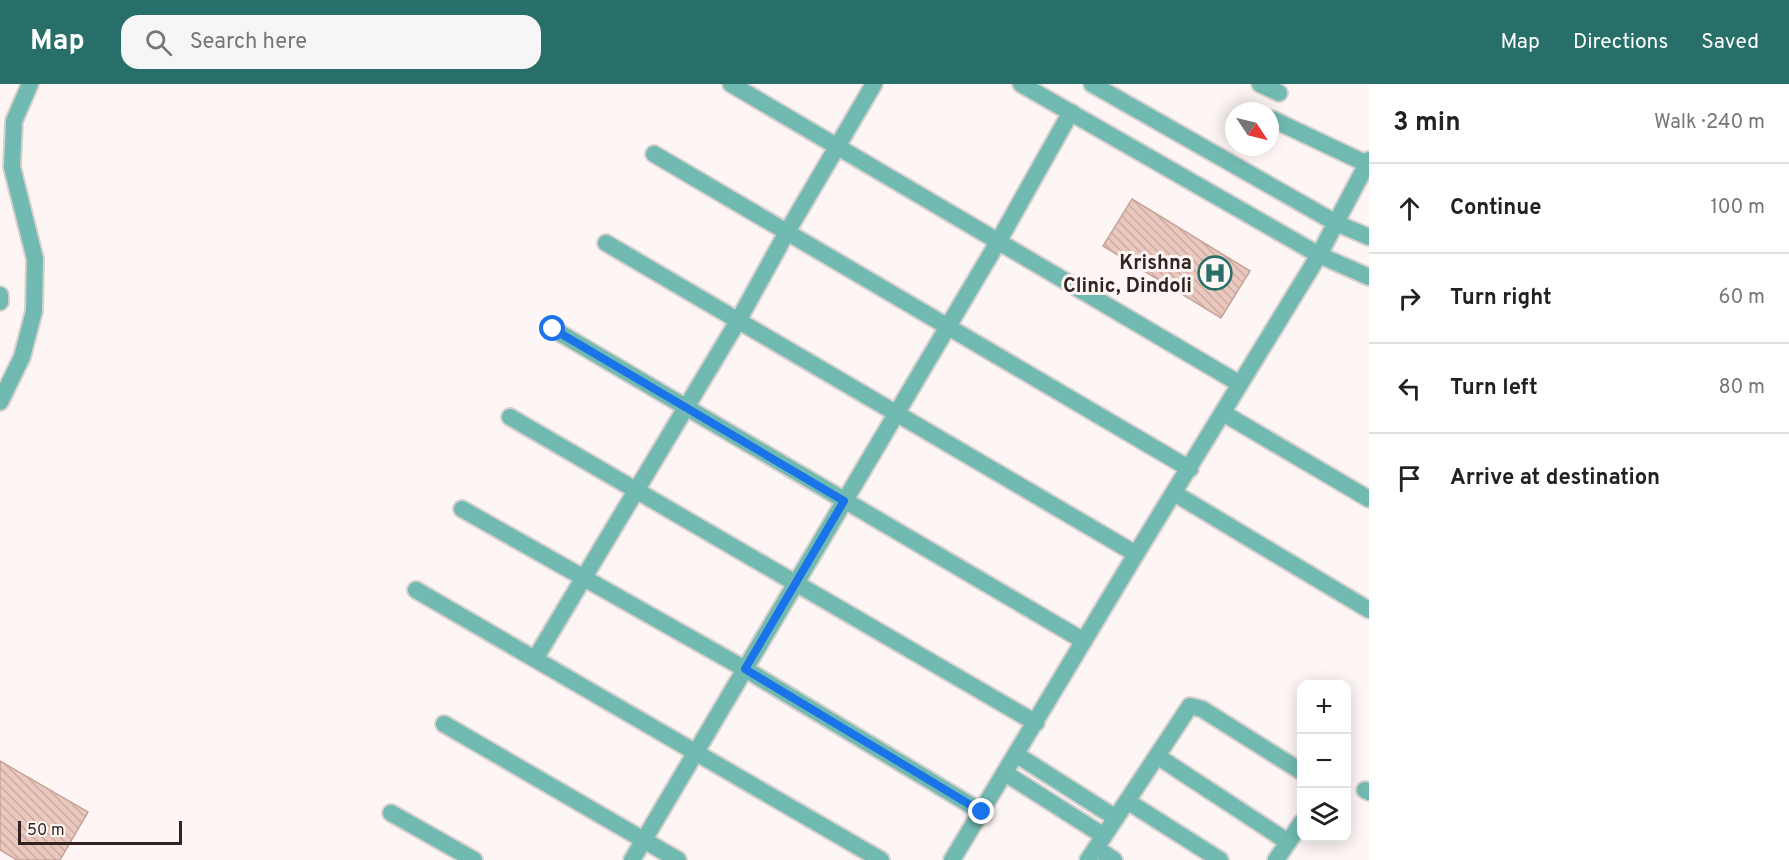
<!DOCTYPE html>
<html lang="en">
<head>
<meta charset="utf-8">
<style>
	:root { --surface:#fff; --page:#f6f6f6; --text:#222; --muted:#767676; --line:#e0e0e0; --accent:#276f68 }
	body { margin:0; font-family:Overpass,sans-serif; background:var(--page); color:var(--text) }
	.controls { position:absolute; right:18px; bottom:18px; display:grid; overflow:hidden; border-radius:12px; box-shadow:0 3px 15px #0003 }
	.controls button { width:54px; height:54px; display:grid; place-items:center; padding:0; border:0; border-bottom:2px solid var(--line); background:var(--surface); color:var(--text); font:30px sans-serif }
	.compass { position:absolute; left:1225px; top:18px; width:54px; height:54px; border-radius:50%; background:var(--surface); box-shadow:0 3px 15px #0003; rotate:125deg }
	.scale { position:absolute; left:18px; bottom:15px; width:164px; box-sizing:border-box; padding-left:6px; border:3px solid #322521; border-top:0; font-size:16px; line-height:21px; white-space:nowrap; color:#322521; -webkit-text-stroke:4px #fdf6f4; paint-order:stroke }
	.stop { position:absolute; width:18px; height:18px; margin:-14px; border:4px solid #1a73e8; border-radius:50%; background:#fff }
	.stop.end { background:#1a73e8; border-color:#fff; box-shadow:0 2px 6px #0008 }
	.list { margin:0; padding:0; list-style:none }
	h2 { display:flex; justify-content:space-between; align-items:center; height:78px; margin:0; padding:0 24px; font-size:26px }
	h2 small { font-size:20px; font-weight:400; color:var(--muted) }
	.list li { display:grid; grid-template-columns:39px 1fr auto; gap:18px; align-items:center; box-sizing:border-box; height:90px; padding:0 24px; border-top:2px solid var(--line) }
	.list b { display:block; font-size:22px; white-space:nowrap }
	.list em { font-size:20px; font-style:normal; color:var(--muted) }
	.icon { flex:none; width:33px; height:33px; fill:none; stroke:currentColor; stroke-width:2; stroke-linecap:round; stroke-linejoin:round }
	.map { position:relative; flex:none; width:1369px; height:776px; overflow:hidden }
	header { display:flex; align-items:center; gap:36px; box-sizing:border-box; height:84px; padding:0 30px; background:var(--accent); color:#fff }
	header strong { font-size:28px }
	nav { display:flex; gap:33px; margin-inline-start:auto; font-size:21px }
	.search { width:420px; height:54px; background:var(--page); display:flex; align-items:center; gap:15px; box-sizing:border-box; padding:0 21px; border-radius:18px; color:var(--muted); font-size:22px }
	main { display:flex }
	aside { flex:1; background:var(--surface) }
	.map>svg:first-child { display:block }
	.building { fill:url(#building-back-hatch); stroke:#c7a49b; stroke-width:1.5 }
	.lines { fill:none; stroke-linecap:round; stroke-linejoin:round }
	.minor-casing { stroke:#d8d0ce; stroke-width:20 }
	.tertiary-casing { stroke:#d8d0ce; stroke-width:20 }
	.minor { stroke:#71bab1; stroke-width:16 }
	.tertiary { stroke:#71bab1; stroke-width:16 }
	.route { stroke:#1a73e8; stroke-width:8 }
	.labels { text-anchor:middle; stroke-width:6; stroke-linejoin:round; paint-order:stroke }
	.poi-label { font-size:20px; font-weight:bold; fill:#322521; stroke:#fdf6f4; text-anchor:end }
</style>
</head>
<body>
<header>
<strong>Map</strong>
<div class="search"><svg class="icon" aria-label="search" viewBox="0 0 24 24"><circle cx="10" cy="10" r="6"/><path d="M15 15l6 6"/></svg>Search here</div>
<nav><a>Map</a><a>Directions</a><a>Saved</a></nav>
</header>
<main>
<div class="map">
<svg width="1369" height="776" viewBox="0 0 1369 776">
	<defs>
		<pattern id="building-back-hatch" width="6" height="6" patternUnits="userSpaceOnUse" patternTransform="scale(1.5)"><rect width="6" height="6" fill="#ebc8be"/><path d="M-1 5l2 2M0 0l6 6M5-1l2 2" fill="none" stroke="#caaca3"/></pattern>
	</defs>
	<rect width="100%" height="100%" fill="#fdf6f4"/>
	<g class="building">
		<polygon points="1132,115 1250,187 1221,234 1103,162"/>
		<polygon points="0,677 88,728 60,776 17,776 0,766"/>
	</g>
	<g class="lines">
		<defs>
			<g id="minor">
				<polyline points="731,0 1240,300"/>
				<polyline points="1260,0 1279,9"/>
				<polyline points="1272,35 1367,80"/>
				<polyline points="654,70 1190,385"/>
				<polyline points="606,159 1136,470"/>
				<polyline points="1319,171 1369,76"/>
				<polyline points="553,245 1084,557"/>
				<polyline points="1223,329 1369,415"/>
				<polyline points="510,333 1036,639"/>
				<polyline points="1174,409 1369,526"/>
				<polyline points="462,425 745,585 982,728"/>
				<polyline points="416,506 881,776"/>
				<polyline points="535,575 738,237 787,148 874,0"/>
				<polyline points="444,640 678,776"/>
				<polyline points="1017,671 1116,734"/>
				<polyline points="1157,672 1288,758"/>
				<polyline points="1005,689 1104,752"/>
				<polyline points="1365,706 1369,708"/>
				<polyline points="1127,717 1220,776"/>
				<polyline points="391,729 474,776"/>
				<polyline points="1096,764 1114,776"/>
				<polyline points="632,776 998,158 1071,28"/>
				<polyline points="1088,776 1190,622 1202,625 1302,688"/>
				<polyline points="1276,776 1302,738"/>
			</g>
			<g id="tertiary">
				<polyline points="1021,0 1319,171 1369,193"/>
				<polyline points="1092,0 1336,139 1369,153"/>
				<polyline points="0,211 0,218"/>
				<polyline points="0,318 22,273 34,227 35,175 12,83 14,37 30,0"/>
				<polyline points="952,776 1136,470 1319,171"/>
			</g>
		</defs>
		<use href="#minor" class="minor-casing"/>
		<use href="#tertiary" class="tertiary-casing"/>
		<use href="#minor" class="minor"/>
		<use href="#tertiary" class="tertiary"/>
	</g>
	<g class="lines">
		<polyline class="route" points="553,245 844,417 745,585 982,728"/>
	</g>
	<defs>
		<symbol id="hospital-ring" viewBox="-11 -11 22 22"><circle r="9.5" fill="#fdf6f4" stroke="#276f68" stroke-width="1.5"/><path d="M-5-5h3v3.5h4V-5h3V5h-3V1.5h-4V5h-3Z" fill="#276f68"/></symbol>
	</defs>
	<g fill-rule="evenodd">
		<use href="#hospital-ring" x="1196" y="170" width="38" height="38"/>
	</g>
	<g class="labels">
		<g class="poi-label">
			<text x="1192" y="185">Krishna<tspan x="1192" dy="23">Clinic, Dindoli</tspan></text>
		</g>
	</g>
</svg>
<div class="controls">
<button>+</button>
<button>−</button>
<button><svg class="icon" aria-label="layers" viewBox="0 0 24 24"><path d="M12 4l9 5-9 5-9-5zM3 14l9 5 9-5"/></svg></button>
</div>
<svg class="compass" viewBox="-18 -18 36 36"><path d="M0-13l5 13h-10z" fill="#e53935"/><path d="M0 13l5-13h-10z" fill="#767676"/></svg>
<div class="scale">50 m</div>
<div class="stop" style="left:553px;top:245px"></div>
<div class="stop end" style="left:982px;top:728px"></div>
</div>
<aside>
<h2>3 min<small>Walk · 240 m</small></h2>
<ul class="list">
<li><svg class="icon" aria-label="ahead" viewBox="0 0 24 24"><path d="M12 20V5M6 11l6-6 6 6"/></svg><div><b>Continue</b></div><em>100 m</em></li>
<li><svg class="icon" aria-label="right" viewBox="0 0 24 24"><path d="M7 20v-9h11M14 6l5 5-5 5"/></svg><div><b>Turn right</b></div><em>60 m</em></li>
<li><svg class="icon" aria-label="left" viewBox="0 0 24 24"><path d="M17 20v-9H6M10 6l-5 5 5 5"/></svg><div><b>Turn left</b></div><em>80 m</em></li>
<li><svg class="icon" aria-label="arrive" viewBox="0 0 24 24"><path d="M6 21V4h12l-3 4 3 4H6"/></svg><div><b>Arrive at destination</b></div></li>
</ul>
</aside>
</main>
</body>
</html>
